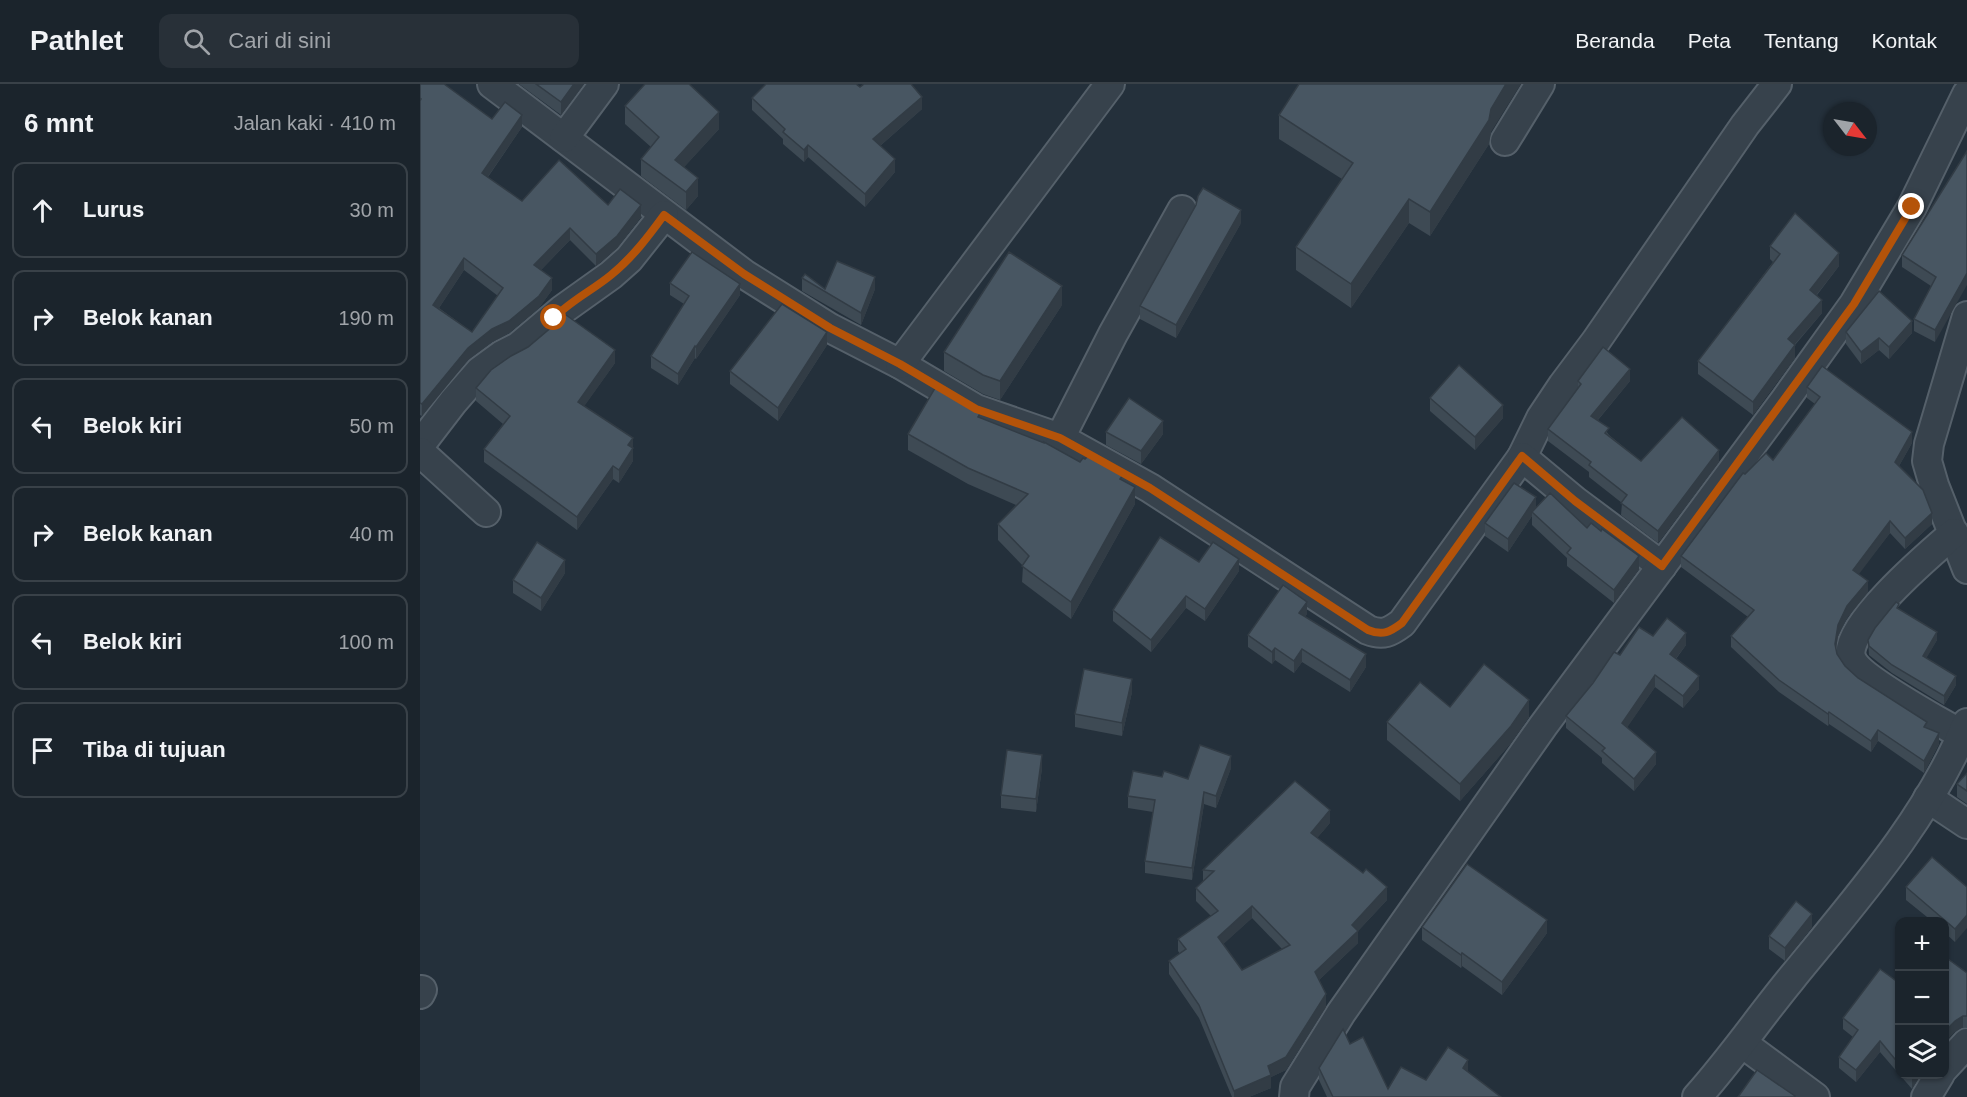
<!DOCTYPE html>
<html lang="id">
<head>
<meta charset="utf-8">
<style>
	:root { --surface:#1b242c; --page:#283038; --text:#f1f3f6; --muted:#a0a4a9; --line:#394148 }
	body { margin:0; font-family:Arial,sans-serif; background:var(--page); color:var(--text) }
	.controls { position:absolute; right:18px; bottom:18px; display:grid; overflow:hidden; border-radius:12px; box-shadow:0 2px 4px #0004 }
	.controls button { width:54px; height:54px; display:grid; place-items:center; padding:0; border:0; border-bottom:2px solid var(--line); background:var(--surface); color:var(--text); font:30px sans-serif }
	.compass { position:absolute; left:1403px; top:18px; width:54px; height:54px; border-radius:50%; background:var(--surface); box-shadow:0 2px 4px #0004; rotate:121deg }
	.stop { position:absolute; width:18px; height:18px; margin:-14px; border:4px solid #b45309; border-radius:50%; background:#fff }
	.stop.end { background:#b45309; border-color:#fff; box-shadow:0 2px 6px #0008 }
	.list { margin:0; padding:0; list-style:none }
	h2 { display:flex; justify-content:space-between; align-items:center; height:78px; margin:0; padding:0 24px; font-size:26px }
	h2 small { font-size:20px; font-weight:400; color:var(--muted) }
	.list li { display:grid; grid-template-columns:39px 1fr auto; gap:18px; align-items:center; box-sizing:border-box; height:96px; margin:0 12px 12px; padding:0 12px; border:2px solid var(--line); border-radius:12px }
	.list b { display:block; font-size:22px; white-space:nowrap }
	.list em { font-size:20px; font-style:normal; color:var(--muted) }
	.icon { flex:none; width:33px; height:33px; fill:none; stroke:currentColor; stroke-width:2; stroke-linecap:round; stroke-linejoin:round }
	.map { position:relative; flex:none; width:1547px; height:1013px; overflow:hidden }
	header { display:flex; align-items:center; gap:36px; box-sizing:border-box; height:84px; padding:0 30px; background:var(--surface); border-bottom:2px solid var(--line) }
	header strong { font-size:28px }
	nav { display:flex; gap:33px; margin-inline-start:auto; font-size:21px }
	.search { width:420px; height:54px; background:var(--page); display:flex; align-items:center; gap:15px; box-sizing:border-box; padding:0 21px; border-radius:12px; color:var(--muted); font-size:22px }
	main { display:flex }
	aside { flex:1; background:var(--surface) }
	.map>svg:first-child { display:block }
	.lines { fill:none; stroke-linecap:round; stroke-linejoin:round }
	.minor-casing { stroke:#55606a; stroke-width:32 }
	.minor { stroke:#37424c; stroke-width:28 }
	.wall { fill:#3e4a54; fill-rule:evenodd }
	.shaded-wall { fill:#323c45 }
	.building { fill:#485662; stroke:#323c45; stroke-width:1.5; fill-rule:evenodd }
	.route { stroke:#b45309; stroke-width:8 }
</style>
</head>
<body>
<header>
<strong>Pathlet</strong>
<div class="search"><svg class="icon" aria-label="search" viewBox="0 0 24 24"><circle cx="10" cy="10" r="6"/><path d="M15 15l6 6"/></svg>Cari di sini</div>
<nav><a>Beranda</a><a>Peta</a><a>Tentang</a><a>Kontak</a></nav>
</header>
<main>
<aside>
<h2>6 mnt<small>Jalan kaki · 410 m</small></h2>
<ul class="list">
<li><svg class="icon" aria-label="ahead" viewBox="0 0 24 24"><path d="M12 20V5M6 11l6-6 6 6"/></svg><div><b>Lurus</b></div><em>30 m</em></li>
<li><svg class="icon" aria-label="right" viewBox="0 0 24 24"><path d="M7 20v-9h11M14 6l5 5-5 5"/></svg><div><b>Belok kanan</b></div><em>190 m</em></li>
<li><svg class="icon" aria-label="left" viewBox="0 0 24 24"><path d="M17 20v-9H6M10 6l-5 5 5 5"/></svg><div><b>Belok kiri</b></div><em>50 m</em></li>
<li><svg class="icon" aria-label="right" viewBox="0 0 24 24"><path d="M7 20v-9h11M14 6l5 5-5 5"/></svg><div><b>Belok kanan</b></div><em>40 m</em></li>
<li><svg class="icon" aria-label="left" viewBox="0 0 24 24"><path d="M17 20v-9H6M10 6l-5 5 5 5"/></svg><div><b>Belok kiri</b></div><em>100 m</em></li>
<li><svg class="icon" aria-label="arrive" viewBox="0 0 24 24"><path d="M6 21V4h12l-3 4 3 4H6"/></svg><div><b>Tiba di tujuan</b></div></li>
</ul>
</aside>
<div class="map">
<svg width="1547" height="1013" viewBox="0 0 1547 1013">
	<rect width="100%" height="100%" fill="#24303b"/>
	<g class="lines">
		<defs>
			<g id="minor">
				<path d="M 72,0 L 324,190 L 410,244 L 480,280 L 556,325 L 640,354 L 730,404 L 948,546 C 963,552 970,548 982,539 L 1102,373 L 1121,334 L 1143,301 L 1176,257 L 1325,41 L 1357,0"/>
				<polyline points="144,54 184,0"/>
				<polyline points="1085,57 1120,0"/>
				<polyline points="1547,232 1509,360 1507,377 1514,401 1547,485"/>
				<polyline points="480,280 690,0"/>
				<polyline points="640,354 693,250 762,126"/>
				<polyline points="0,361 33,318 60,287 82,271 98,263 142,226 191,191 209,175 244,131"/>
				<polyline points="0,368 66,428"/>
				<polyline points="1102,373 1155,417 1242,482"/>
				<path d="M 1534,449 C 1512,468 1423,543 1431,573 C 1436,593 1521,638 1542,651"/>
				<polyline points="1508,714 1547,740"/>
				<polyline points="0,910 2,906"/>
				<polyline points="1322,959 1395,1013"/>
				<polyline points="1524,984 1547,959"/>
				<polyline points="874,1013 875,1003 921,929 1123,642 1365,316 1434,220 1492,123 1547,10"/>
				<path d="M 1277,1013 C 1311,975 1339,934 1371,895 C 1437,814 1507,736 1547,639"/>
				<polyline points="1506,1013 1520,990"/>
			</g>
		</defs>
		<use href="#minor" class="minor-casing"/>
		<use href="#minor" class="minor"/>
	</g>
	<g class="wall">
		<path d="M 0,0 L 72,35 L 102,43 L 68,93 L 102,117 L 188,121 L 221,133 L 197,164 L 176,182 L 150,156 L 121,186 L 132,206 L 119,224 L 89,249 L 72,258 L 48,276 L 2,332 L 0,331 ZM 44,186 L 78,212 L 52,248 L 19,224 Z"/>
		<polygon points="99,0 164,0 141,31"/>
		<polygon points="440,3 502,25 460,62 475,88 445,123 388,73 384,78 363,60 363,55 332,26 332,14"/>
		<polygon points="205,22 299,45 264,83 278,112 266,126 221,92 221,75 231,63 205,40"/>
		<polygon points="859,31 1071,48 1069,60 1010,152 989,139 931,224 876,186 876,163 922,95 859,55"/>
		<polygon points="1547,67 1515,258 1494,247 1494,235 1511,202 1482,183 1482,171"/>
		<polygon points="821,139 756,254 720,235 720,222"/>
		<polygon points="1350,162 1419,182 1397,211 1402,229 1375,261 1375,274 1333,331 1278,290 1278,277 1353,178 1350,175"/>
		<polygon points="382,194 405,205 455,205 441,241 382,207"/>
		<polygon points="250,199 320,211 276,275 275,274 258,301 231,284 231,272 264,220 250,211"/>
		<polygon points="642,221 580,316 563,310 524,287 524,268"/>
		<polygon points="1426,248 1492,249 1469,275 1459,266 1441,280 1426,260"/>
		<polygon points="407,261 358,337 310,300 310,287"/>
		<polygon points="195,279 164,322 213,354 213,377 199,399 193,395 157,446 64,378 64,365 83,340 56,317 56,304"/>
		<polygon points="1158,297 1210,297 1178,336 1189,351 1221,377 1299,378 1238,459 1201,431 1202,419 1169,393 1169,388 1128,357 1128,345 1158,305"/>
		<polygon points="1387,303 1492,359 1479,382 1512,440 1485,465 1470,449 1438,490 1448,508 1427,534 1418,552 1416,565 1417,570 1425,582 1438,594 1507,644 1519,660 1504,689 1458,657 1451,668 1409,640 1408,642 1359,608 1311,563 1311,552 1328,533 1261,483 1261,472 1325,390 1353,376 1395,320 1387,314"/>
		<polygon points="1010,314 1083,334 1055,366 1010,327"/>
		<polygon points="561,334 703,396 715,420 651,535 602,498 603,482 578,456 578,440 596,421 548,400 488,366 488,350"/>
		<polygon points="686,348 743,350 721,380 686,361"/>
		<polygon points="1116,424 1167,444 1219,485 1194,519 1147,482 1147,474 1112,441 1112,432 1088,468 1065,452 1065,439"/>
		<polygon points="779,478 819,487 785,537 766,524 731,568 693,537 693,526"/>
		<polygon points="145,489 121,527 93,509 93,496"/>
		<polygon points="1479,525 1517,556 1506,574 1536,601 1524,621 1472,589 1449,571 1448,556"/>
		<polygon points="887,530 885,533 946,583 930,608 882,578 874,589 855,576 852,580 828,563 828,551"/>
		<polygon points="1233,552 1266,561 1256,575 1279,605 1263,624 1235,603 1207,643 1236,680 1214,707 1182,679 1182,674 1146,644 1146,632 1173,599 1200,571"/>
		<polygon points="712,608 702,652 655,643 655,630"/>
		<polygon points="1030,623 1109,633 1091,659 1040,717 967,656 967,638"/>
		<polygon points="622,684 616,728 581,724 581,711"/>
		<polygon points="811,684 796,724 784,720 772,796 725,789 725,777 733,728 708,724 708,712 742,693 768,695"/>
		<polygon points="1547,689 1547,720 1537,713 1537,700"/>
		<path d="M 910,739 L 897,754 L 967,816 L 938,847 L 938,859 L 899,896 L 906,923 L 866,986 L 851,993 L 851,1004 L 829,1013 L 812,1013 L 779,934 L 749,890 L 749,877 L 760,870 L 758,867 L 758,855 L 791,832 L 776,817 L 776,804 L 783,798 L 783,786 ZM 832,834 L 862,865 L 822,886 L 803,860 Z"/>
		<polygon points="1486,803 1547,803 1535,858 1524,848 1524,837 1512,837 1486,816"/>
		<polygon points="1002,843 1127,849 1082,911 1042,882 1041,884 1002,856"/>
		<polygon points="1392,843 1365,877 1349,865 1349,852"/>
		<polygon points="1547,889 1547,944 1543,943 1535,948"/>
		<polygon points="1479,899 1479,990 1501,990 1492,1005 1460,968 1436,998 1419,984 1419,973 1433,953 1423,945 1423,934"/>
		<polygon points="930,960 968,1005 1048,988 1081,1013 907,1013 899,996 899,984"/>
	</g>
	<g class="shaded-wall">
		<polygon points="154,0 164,0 141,31 141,18"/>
		<polygon points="1086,0 1101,0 1071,48 1069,60 1010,152 1010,128"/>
		<polygon points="502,13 502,25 453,68 453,55"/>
		<polygon points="299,28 299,45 255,93 255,76"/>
		<polygon points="102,31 102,43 62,101 62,89"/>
		<polygon points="388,61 388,73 384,78 384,66"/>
		<polygon points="475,75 475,88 445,123 445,110"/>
		<polygon points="278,94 278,112 266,126 266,108"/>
		<polygon points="989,115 989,139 931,224 931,200"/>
		<polygon points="221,121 221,133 197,164 176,182 176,170"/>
		<polygon points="821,126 821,139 756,254 756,241"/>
		<polygon points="150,144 150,156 114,193 114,181"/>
		<polygon points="1419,169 1419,182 1390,219 1390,206"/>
		<polygon points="44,174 44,186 13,233 13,221"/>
		<polygon points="1547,189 1547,201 1515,258 1515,246"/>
		<polygon points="455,193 455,205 441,241 441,229"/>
		<polygon points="132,194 132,206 119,224 89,249 72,258 48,276 2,332 2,320 48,264"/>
		<polygon points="320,200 320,211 276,275 276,263"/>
		<polygon points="642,202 642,221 580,316 580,297"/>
		<polygon points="1402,216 1402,229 1368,268 1368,255"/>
		<polygon points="1492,237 1492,249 1469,275 1469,263"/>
		<polygon points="407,248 407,261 358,337 358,324"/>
		<polygon points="1459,254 1459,266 1441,280 1441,268"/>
		<polygon points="1375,261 1375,274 1333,331 1333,318"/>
		<polygon points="275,262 275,274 258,301 258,290"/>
		<polygon points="195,266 195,279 158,331 158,318"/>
		<polygon points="1210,285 1210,297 1171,344 1171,332"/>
		<polygon points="1083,321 1083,334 1055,366 1055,353"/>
		<polygon points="743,337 743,350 721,380 721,367"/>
		<polygon points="1492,348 1492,359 1475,389 1475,378"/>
		<polygon points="213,354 213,377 199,399 199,386 208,361"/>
		<polygon points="1299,366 1299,378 1238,459 1238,447"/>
		<polygon points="193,382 193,395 157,446 157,433"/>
		<polygon points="715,403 715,420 651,535 651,518"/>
		<polygon points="1116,413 1116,426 1112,428 1112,432 1088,468 1088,455"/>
		<polygon points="1512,429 1512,440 1485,465 1485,454"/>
		<polygon points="1470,437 1470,449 1433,498 1433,486"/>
		<polygon points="1219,472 1219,485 1194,519 1194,506"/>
		<polygon points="819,475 819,487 785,537 785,525"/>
		<polygon points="145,476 145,489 121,527 121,514"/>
		<polygon points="1448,497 1448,508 1427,534 1418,552 1415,571 1415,560 1418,541 1427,522"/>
		<polygon points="766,512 766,524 731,568 731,556"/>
		<polygon points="887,518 887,530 879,541 879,529"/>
		<polygon points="1517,548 1517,556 1503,580 1503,572"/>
		<polygon points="1266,549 1266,561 1250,582 1250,570"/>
		<polygon points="855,564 855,576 852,580 852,568"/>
		<polygon points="882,565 882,578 874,589 874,577"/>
		<polygon points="946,570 946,583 930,608 930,596"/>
		<polygon points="1235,591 1235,603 1202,651 1202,639"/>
		<polygon points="1279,592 1279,605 1263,624 1263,612"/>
		<polygon points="1536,592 1536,601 1524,621 1524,612"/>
		<polygon points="712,595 712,608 702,652 702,639"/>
		<polygon points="1109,616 1109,633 1091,659 1040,717 1040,700"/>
		<polygon points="1409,628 1409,640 1408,642 1408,630"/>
		<polygon points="1458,646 1458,657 1451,668 1451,657"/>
		<polygon points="1519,649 1519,660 1504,689 1504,677"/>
		<polygon points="1236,668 1236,680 1214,707 1214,695"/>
		<polygon points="622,671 622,684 616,728 616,715"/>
		<polygon points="811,672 811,684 796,724 796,712"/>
		<polygon points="784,708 784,720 772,796 772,784"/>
		<polygon points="910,726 910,739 891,761 891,749"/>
		<polygon points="967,803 967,816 938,847 938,859 895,900 895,888 932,841"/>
		<polygon points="832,822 832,834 798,865 798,853"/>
		<polygon points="1392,830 1392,843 1365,877 1365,864"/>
		<polygon points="1547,831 1547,844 1535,858 1535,845"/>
		<polygon points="1127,836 1127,849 1082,911 1082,898"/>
		<polygon points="1042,869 1042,882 1041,884 1041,871"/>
		<polygon points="906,910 906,923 866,986 851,993 851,1004 829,1013 814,1013 814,1007 848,982"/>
		<polygon points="1543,932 1543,943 1535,948 1524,959 1524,948 1535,937"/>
		<polygon points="1460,957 1460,968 1436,998 1436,986"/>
		<polygon points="1048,976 1048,988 1043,984"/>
		<polygon points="1494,990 1501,990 1492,1005 1492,994"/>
	</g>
	<g class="building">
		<path d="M 0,0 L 24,0 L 72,35 L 85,18 L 102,31 L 62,89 L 102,117 L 139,76 L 188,121 L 200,105 L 221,121 L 197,152 L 176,170 L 150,144 L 114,181 L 132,194 L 119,212 L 89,237 L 72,245 L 48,264 L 2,320 L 0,319 L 0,17 L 1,15 L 0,14 ZM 44,174 L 83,204 L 52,248 L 13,221 Z"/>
		<polygon points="116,0 154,0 141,18"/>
		<polygon points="225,0 269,0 299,28 255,76 278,94 266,108 221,75 239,53 205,22"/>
		<polygon points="346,0 436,0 440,3 444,0 491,0 502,13 453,55 475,75 445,110 388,61 384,66 363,48 365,45 332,14"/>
		<polygon points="879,0 1086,0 1071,25 1069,36 1010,128 989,115 931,200 876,163 933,79 859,31"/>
		<polygon points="1547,67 1547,189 1515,246 1494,235 1516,193 1482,171"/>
		<polygon points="783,104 821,126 756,241 720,222 776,121 778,112"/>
		<polygon points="1375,129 1419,169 1390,206 1402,216 1368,255 1375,261 1333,318 1278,277 1360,170 1350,162"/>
		<polygon points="272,168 320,200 276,263 275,262 258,290 231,272 269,212 250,199"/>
		<polygon points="589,168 642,202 580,297 563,291 524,268"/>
		<polygon points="417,177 455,193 441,229 382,194 385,190 405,205"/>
		<polygon points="1459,207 1492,237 1469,263 1459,254 1441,268 1426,248"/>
		<polygon points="362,220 407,248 358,324 310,287"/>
		<polygon points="146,231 195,266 158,318 213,354 208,361 213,364 199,386 193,382 157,433 64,365 90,332 56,304 71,286 91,272 108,263"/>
		<polygon points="1183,263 1210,285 1171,332 1189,344 1185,349 1221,377 1262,333 1299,366 1238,447 1201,419 1207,411 1169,381 1171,378 1128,345 1161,300 1158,297"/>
		<polygon points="1039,281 1083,321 1055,353 1010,314"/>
		<polygon points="1402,282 1492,348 1475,378 1503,406 1512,429 1485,454 1470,437 1433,486 1448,497 1427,522 1418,541 1415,560 1417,570 1425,582 1438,594 1507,638 1504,643 1519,649 1504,677 1458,646 1451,657 1409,628 1408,630 1359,596 1311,552 1334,526 1261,472 1323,389 1325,390 1346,369 1353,376 1400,313 1387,303"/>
		<polygon points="515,304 548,323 561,328 558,333 624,359 624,358 660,378 663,374 665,375 668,372 703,391 700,395 715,403 651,518 602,482 609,472 578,440 608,410 548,384 488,350"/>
		<polygon points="709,314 743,337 721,367 686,348"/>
		<polygon points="1094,399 1116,413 1088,455 1065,439"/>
		<polygon points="1130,409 1167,444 1171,439 1181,447 1182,445 1219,472 1194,506 1147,469 1151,464 1112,428"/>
		<polygon points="740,453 779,478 793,458 819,475 785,525 766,512 731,556 693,526"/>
		<polygon points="117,458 145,476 121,514 93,496"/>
		<polygon points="863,501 887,518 879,529 946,570 930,596 882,565 874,577 855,564 852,568 828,551"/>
		<polygon points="1476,518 1479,520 1477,524 1517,548 1503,572 1536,592 1524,612 1472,581 1449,562 1448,556 1455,544"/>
		<polygon points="1247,534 1266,549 1250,570 1279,592 1263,612 1235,591 1202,639 1236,668 1214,695 1182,667 1185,664 1146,632 1173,599 1194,568 1200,571 1219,543 1233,552"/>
		<polygon points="1064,580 1109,616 1091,642 1040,700 967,638 1000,598 1030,623"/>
		<polygon points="664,585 712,595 702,639 655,630"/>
		<polygon points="780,661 811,672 796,712 784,708 772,784 725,777 735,716 708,712 713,687 742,693 744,687 768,695"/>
		<polygon points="587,666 622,671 616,715 581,711"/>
		<polygon points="1547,689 1547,707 1537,700"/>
		<path d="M 875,697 L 910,726 L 891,749 L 943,789 L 946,785 L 967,803 L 932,841 L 938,847 L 895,888 L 906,910 L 866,973 L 848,982 L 851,991 L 814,1007 L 779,921 L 749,877 L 766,865 L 758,855 L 798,827 L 776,804 L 794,787 L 783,786 ZM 832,822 L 870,861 L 822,886 L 798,853 Z"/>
		<polygon points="1512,773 1547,803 1547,831 1535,845 1486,803"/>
		<polygon points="1047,780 1127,836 1082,898 1042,869 1041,871 1002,843"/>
		<polygon points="1376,817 1392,830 1365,864 1349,852"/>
		<polygon points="1524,872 1547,889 1547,932 1543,932 1535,937 1524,948"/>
		<polygon points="1460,885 1479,899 1479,980 1460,957 1436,986 1419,973 1438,946 1423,934"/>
		<polygon points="923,945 930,960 943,953 968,1005 981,983 1006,996 1028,963 1048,976 1043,984 1081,1013 913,1013 899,984"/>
		<polygon points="1337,986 1375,1012 1374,1013 1318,1013"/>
	</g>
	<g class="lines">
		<path class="route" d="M 134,234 C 150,217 173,206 191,191 C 212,174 228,153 244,131 L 324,190 L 410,244 L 480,280 L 556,325 L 640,354 L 730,404 L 948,546 C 963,552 970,548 982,539 L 1102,372 L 1155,417 L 1242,482 L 1434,220 L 1492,123"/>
	</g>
</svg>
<div class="controls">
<button>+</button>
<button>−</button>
<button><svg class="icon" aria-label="layers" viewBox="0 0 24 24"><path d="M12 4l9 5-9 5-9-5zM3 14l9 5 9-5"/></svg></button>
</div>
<svg class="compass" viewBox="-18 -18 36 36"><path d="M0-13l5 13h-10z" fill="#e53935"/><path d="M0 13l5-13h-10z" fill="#a0a4a9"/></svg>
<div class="stop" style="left:134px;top:234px"></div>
<div class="stop end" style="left:1492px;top:123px"></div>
</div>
</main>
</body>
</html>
